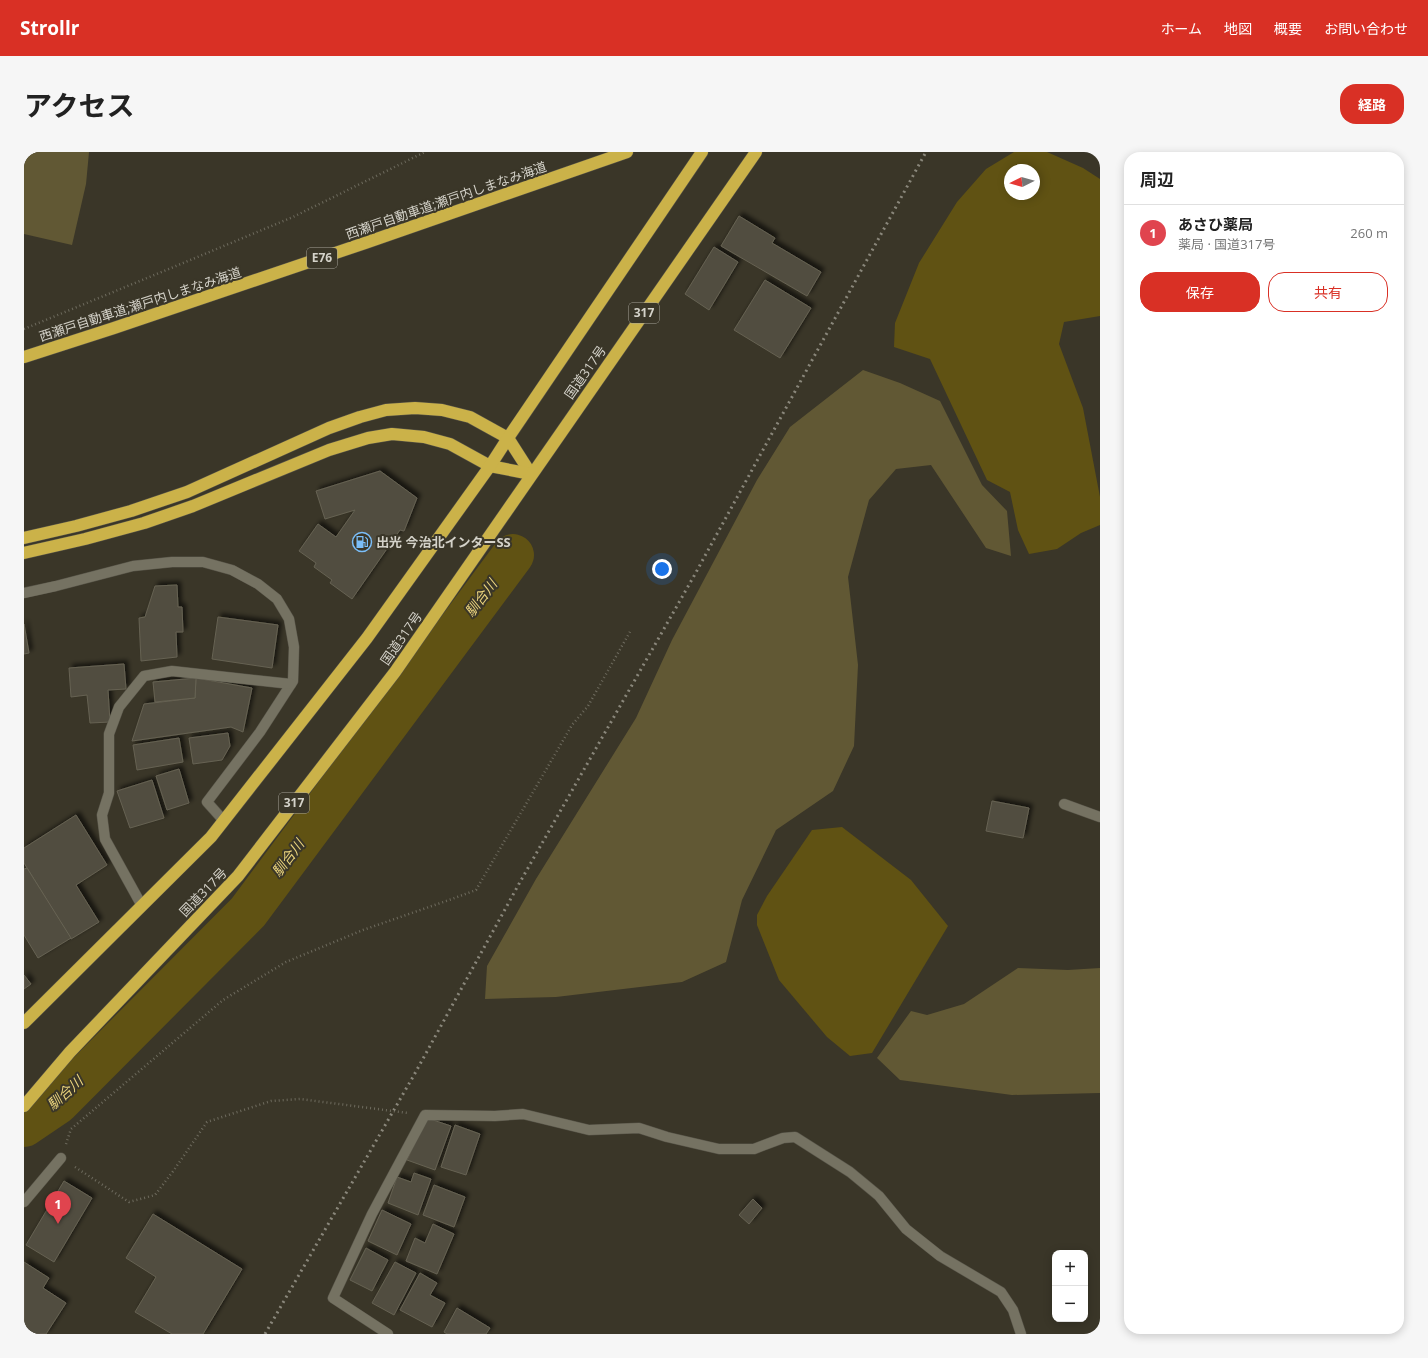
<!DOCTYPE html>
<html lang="ja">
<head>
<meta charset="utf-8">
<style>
	:root { --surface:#fff; --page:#f6f6f6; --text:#222; --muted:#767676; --line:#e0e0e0; --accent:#d93025 }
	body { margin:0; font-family:"Open Sans","Noto Sans JP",sans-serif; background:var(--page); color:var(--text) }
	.controls { position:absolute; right:12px; bottom:12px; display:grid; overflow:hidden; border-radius:8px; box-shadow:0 2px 10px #0003 }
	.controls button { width:36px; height:36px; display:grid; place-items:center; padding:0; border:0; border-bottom:1px solid var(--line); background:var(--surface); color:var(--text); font:20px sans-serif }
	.compass { position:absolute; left:980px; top:12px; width:36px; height:36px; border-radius:50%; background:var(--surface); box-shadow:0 2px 10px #0003; rotate:265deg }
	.you { position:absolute; left:638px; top:417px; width:14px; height:14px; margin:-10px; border:3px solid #fff; border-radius:50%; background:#1a73e8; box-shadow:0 0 0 6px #1a73e833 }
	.badge { display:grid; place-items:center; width:26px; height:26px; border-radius:50%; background:var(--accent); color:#fff; font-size:13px; font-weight:700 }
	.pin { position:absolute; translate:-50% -33px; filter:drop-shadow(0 1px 2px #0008) }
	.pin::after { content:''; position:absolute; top:21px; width:14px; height:12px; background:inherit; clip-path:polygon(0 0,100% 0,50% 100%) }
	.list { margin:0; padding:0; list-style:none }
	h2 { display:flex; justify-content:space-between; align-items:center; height:52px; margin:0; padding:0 16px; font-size:17px }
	h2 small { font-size:13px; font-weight:400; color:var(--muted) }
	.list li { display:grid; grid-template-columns:26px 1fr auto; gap:12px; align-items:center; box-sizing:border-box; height:56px; padding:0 16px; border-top:1px solid var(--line) }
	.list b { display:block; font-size:15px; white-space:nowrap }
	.list p { margin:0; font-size:13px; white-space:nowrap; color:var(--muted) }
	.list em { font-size:13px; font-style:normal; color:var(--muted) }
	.actions { display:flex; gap:8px; padding:12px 16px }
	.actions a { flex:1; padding:9px 0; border:1px solid var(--accent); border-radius:16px; text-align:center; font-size:14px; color:var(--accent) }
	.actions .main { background:var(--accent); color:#fff }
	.map { position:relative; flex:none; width:1076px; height:1182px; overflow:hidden; border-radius:16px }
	header { display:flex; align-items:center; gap:24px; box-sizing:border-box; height:56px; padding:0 20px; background:var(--accent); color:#fff }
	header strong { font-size:19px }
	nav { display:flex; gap:22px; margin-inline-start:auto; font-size:14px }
	.intro { display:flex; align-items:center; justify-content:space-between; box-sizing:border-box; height:96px; padding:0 24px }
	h1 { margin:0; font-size:28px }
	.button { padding:10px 18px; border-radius:16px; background:var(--accent); color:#fff; font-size:14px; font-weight:700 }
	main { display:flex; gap:24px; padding:0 24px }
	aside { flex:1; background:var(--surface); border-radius:16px; box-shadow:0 2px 10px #0003 }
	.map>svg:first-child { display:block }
	.green { fill:#615834 }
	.water { fill:#605213; fill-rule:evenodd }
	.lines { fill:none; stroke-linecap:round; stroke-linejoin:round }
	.river { stroke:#605213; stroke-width:42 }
	.building { fill:#514d3f; stroke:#666253; filter:url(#shadow) }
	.street-casing { stroke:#575448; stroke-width:11 }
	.highway-casing { stroke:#575448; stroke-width:13 }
	.path { stroke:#6e6b5e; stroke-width:2.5; stroke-dasharray:1 3; stroke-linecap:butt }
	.street { stroke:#757262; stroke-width:10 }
	.highway { stroke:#cbb249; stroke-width:12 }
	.rail { stroke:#8a877b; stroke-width:3; stroke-dasharray:2 4; stroke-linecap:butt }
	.labels { text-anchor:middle; stroke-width:4; stroke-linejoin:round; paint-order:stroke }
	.shield { fill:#3a3628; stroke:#a6a399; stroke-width:1 }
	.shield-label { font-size:12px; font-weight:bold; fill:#d4d2c9 }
	.street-label { font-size:13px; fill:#d4d2c9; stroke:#3a3628 }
	.poi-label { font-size:13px; font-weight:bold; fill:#d4d2c9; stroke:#3a3628; text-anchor:start }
	.water-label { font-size:14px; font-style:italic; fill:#ebd47d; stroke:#3a3628 }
</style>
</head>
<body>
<header>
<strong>Strollr</strong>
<nav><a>ホーム</a><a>地図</a><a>概要</a><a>お問い合わせ</a></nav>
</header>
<div class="intro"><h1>アクセス</h1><a class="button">経路</a></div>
<main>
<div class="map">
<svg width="1076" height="1182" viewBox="0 0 1076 1182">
	<defs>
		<filter id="shadow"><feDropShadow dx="3.5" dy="-3.5" stdDeviation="2" flood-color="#0009"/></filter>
	</defs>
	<rect width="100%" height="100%" fill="#3a3628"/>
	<g class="green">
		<polygon points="0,0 65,0 62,32 48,93 0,82"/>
		<polygon points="839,218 876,231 916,249 958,333 983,359 987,404 962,396 907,313 872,317 845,348 824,425 834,513 830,594 809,639 752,678 718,748 702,810 658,830 532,845 461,847 463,814 512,727 612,566 648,488 733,328 766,275"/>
		<polygon points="994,816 1044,818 1076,816 1076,941 988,943 876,928 853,906 887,859 903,863 940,852"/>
	</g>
	<g class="water">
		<path d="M 990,0 L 1023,0 L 1059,16 L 1076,27 L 1076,164 L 1040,170 L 1035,192 L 1059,256 L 1076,345 L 1076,373 L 1057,381 L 1033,397 L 1005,402 L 994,378 L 986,340 L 963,328 L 906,207 L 870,195 L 871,171 L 895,111 L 933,50 L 962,17 ZM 986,18 L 1010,18 L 1010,42 L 986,42 Z"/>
		<polygon points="818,675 887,728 924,774 848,901 826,904 803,885 755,828 733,773 733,763 743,744 788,678"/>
	</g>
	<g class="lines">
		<polyline class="river" points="0,974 34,951 224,760 489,403"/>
	</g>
	<g class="building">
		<polygon points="715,64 751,86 748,91 797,120 783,144 697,94"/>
		<polygon points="690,95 714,110 685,158 661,142"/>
		<polygon points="741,128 787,156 756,206 710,178"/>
		<polygon points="356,319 393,346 380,379 376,378 328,447 306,431 308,428 290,415 292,411 275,399 294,372 312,385 331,358 301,367 292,339"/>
		<polygon points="153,433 154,455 158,455 159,480 152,480 153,505 117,509 115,466 121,465 131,434"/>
		<polygon points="194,465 254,473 248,516 188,507"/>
		<polygon points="0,472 5,501 0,502"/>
		<polygon points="100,512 102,537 84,538 86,570 66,571 63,543 47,545 45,516"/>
		<polygon points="172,526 228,536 219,580 207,575 108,589 120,552 171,546"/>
		<polygon points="172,526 171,546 131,550 129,530"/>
		<polygon points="204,581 206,594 198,608 169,612 165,586"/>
		<polygon points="155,586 159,610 113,618 109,593"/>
		<polygon points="155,617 165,651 143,658 132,624"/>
		<polygon points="128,628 140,666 106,676 93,639"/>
		<polygon points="968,649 1005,656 999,686 962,679"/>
		<polygon points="52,663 83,713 52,733 75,770 47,787 0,711 0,696"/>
		<polygon points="3,716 47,786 14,806 0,783 0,717"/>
		<polygon points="0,823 7,832 0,837"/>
		<polygon points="403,966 427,974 411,1018 383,1008"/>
		<polygon points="431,973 456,982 442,1023 417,1015"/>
		<polygon points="390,1021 407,1027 394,1063 364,1051 373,1025 387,1030"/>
		<polygon points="40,1029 68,1046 30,1110 2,1093"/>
		<polygon points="410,1033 441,1045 430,1075 399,1063"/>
		<polygon points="729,1047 738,1056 725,1072 715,1063"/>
		<polygon points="358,1058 387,1072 373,1103 344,1089"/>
		<polygon points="129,1062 218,1117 179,1182 148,1182 111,1160 132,1125 102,1106"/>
		<polygon points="409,1072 430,1082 413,1122 382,1109 391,1086 401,1091"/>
		<polygon points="342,1096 364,1108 348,1139 326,1128"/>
		<polygon points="0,1110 25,1126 19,1136 42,1151 22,1182 0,1182"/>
		<polygon points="371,1110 392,1121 370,1163 348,1151"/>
		<polygon points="396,1121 413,1131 406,1143 421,1151 408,1175 376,1158"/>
		<polygon points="433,1156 466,1176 462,1182 423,1182 420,1180"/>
	</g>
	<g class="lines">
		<defs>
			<g id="street">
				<polyline points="0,441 32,434 109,414 148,410 179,410 208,418 234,432 253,447 265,467 270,495 269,529 236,580 183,650 200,669"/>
				<polyline points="1040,652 1076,665"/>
				<polyline points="118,754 81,687 78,663 85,641 85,582 95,555 120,524 148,519 267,532"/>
				<polyline points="0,1050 37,1006"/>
				<polyline points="364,1182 309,1146 348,1062 401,963 471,964 499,962 565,978 615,976 643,985 695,997 730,997 759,986 771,985 826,1020 855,1044 882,1077 916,1104 977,1140 989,1158 997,1182"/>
			</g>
			<g id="highway">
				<polyline points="0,205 90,176 341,91 603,0"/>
				<polyline points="0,386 52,374 107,359 163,340 305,276 336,265 362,258 391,256 418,258 446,265 484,286 507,322"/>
				<polyline points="0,401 61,387 120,371 169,354 305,298 344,286 368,282 400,285 426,292 466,314 507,322"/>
				<polyline points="0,871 187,685 343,486 466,314 484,286 678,0"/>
				<polyline points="0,954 46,900 214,724 371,520 732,0"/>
			</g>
		</defs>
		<use href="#street" class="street-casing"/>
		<use href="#highway" class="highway-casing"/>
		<g class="path">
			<polyline points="0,177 152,114 269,65 401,0"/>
			<polyline points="42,992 47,977 199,848 262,810 339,778 428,747 452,738 548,573 564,554 607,478"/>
			<polyline points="51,1015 105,1050 131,1043 150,1018 183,970 247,949 276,947 384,961"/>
		</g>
		<use href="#street" class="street"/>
		<use href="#highway" class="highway"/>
		<polyline class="rail" points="241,1182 390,923 496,730 670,424 902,0"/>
	</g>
	<defs>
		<symbol id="fuel-ring" viewBox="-11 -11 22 22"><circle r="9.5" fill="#3a3628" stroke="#7bbef8" stroke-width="1.5"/><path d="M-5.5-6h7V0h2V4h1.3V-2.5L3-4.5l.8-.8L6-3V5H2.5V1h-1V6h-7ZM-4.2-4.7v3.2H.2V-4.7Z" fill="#7bbef8"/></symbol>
	</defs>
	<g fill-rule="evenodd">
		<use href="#fuel-ring" x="327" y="379" width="22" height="22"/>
	</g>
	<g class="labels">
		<g class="shield">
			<rect x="283" y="96" width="30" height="20" rx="3"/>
			<rect x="605" y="151" width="30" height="20" rx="3"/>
			<rect x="255" y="641" width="30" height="20" rx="3"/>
		</g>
		<g class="shield-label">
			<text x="298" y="110">E76</text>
			<text x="620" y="165">317</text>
			<text x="270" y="655">317</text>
		</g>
		<g class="street-label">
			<text transform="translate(422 48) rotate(-19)" y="5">西瀬戸自動車道;瀬戸内しまなみ海道</text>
			<text transform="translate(116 152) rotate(-18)" y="5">西瀬戸自動車道;瀬戸内しまなみ海道</text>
			<text transform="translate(561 220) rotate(-55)" y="5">国道317号</text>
			<text transform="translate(377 486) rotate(-55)" y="5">国道317号</text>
			<text transform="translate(179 740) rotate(-46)" y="5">国道317号</text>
		</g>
		<g class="poi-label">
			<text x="352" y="395">出光 今治北インターSS</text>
		</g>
		<g class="water-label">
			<text transform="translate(457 446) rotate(-53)" y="5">馴合川</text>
			<text transform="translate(264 706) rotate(-53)" y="5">馴合川</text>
			<text transform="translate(41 941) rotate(-42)" y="5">馴合川</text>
		</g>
	</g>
</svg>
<div class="controls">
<button>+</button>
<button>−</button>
</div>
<svg class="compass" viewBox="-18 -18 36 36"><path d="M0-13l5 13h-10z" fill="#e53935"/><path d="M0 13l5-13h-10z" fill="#767676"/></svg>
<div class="you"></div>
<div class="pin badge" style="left:34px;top:1072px;background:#e0444e">1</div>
</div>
<aside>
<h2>周辺<small></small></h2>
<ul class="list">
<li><span class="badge" style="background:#e0444e">1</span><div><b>あさひ薬局</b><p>薬局 · 国道317号</p></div><em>260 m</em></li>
</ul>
<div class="actions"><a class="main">保存</a><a>共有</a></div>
</aside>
</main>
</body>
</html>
